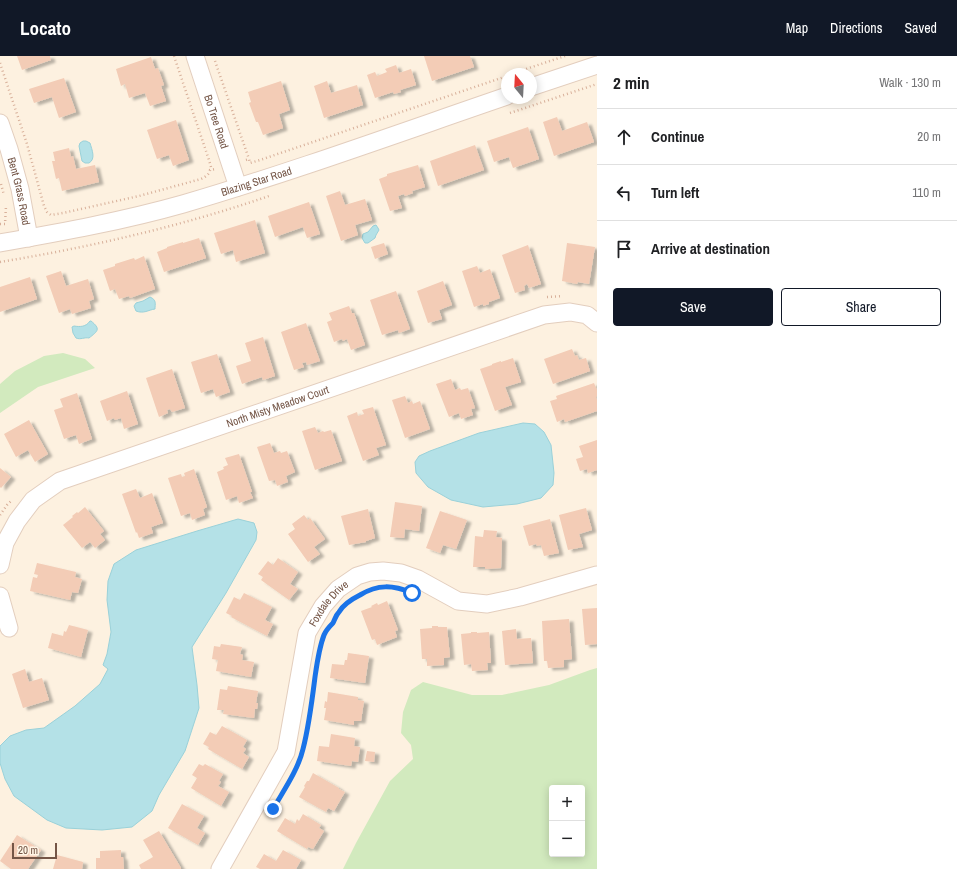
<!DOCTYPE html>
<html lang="en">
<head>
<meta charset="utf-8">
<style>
	:root { --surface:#fff; --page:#f2f2f2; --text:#202124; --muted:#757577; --line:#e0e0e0; --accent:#111827 }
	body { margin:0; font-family:"Archivo Narrow",sans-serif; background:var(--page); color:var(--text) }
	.controls { position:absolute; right:12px; bottom:12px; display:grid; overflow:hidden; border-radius:4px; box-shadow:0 2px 10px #0003 }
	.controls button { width:36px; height:36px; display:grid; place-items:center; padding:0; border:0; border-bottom:1px solid var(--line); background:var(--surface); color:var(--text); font:20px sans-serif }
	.compass { position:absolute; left:501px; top:12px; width:36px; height:36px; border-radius:50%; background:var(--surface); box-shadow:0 2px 10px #0003; rotate:342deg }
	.scale { position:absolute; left:12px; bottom:10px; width:45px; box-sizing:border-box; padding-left:4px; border:2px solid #745546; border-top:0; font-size:11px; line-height:14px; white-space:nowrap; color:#745546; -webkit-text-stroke:3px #fff5e6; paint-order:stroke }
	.stop { position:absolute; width:12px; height:12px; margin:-9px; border:3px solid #1a73e8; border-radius:50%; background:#fff }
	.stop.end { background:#1a73e8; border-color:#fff; box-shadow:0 1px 4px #0008 }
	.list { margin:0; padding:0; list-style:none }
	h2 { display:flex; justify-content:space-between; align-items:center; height:52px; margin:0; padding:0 16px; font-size:17px }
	h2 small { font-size:13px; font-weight:400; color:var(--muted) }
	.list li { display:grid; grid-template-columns:26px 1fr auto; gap:12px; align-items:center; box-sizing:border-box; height:56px; padding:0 16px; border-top:1px solid var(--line) }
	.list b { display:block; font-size:15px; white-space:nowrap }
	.list em { font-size:13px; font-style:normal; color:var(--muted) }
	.actions { display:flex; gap:8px; padding:12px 16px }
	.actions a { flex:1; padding:9px 0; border:1px solid var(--accent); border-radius:4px; text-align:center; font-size:14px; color:var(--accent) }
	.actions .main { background:var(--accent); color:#fff }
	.icon { flex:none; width:22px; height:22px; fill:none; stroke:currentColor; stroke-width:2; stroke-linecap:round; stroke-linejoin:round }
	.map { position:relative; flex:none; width:597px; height:813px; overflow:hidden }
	header { display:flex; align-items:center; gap:24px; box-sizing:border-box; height:56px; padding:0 20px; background:var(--accent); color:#fff }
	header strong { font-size:19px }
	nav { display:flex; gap:22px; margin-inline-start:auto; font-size:14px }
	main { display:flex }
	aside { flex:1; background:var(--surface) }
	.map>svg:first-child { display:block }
	.green { fill:#d2eabe; fill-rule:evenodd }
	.water { fill:#b4e1e7; stroke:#9ad1d9 }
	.building { fill:#f3ccb6; filter:url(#shadow) }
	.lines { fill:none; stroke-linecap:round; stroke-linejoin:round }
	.street-casing { stroke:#e3cebe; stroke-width:19 }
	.path { stroke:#d8b09a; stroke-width:2.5; stroke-dasharray:1 3; stroke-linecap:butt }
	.street { stroke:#fff; stroke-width:17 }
	.route { stroke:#1a73e8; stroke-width:5 }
	.labels { text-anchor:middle; stroke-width:3; stroke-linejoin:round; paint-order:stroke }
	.street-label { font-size:11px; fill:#745546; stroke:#fff5e6 }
</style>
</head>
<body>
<header>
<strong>Locato</strong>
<nav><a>Map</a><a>Directions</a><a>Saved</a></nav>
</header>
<main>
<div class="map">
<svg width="597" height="813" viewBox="0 0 597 813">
	<defs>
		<filter id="shadow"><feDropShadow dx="4.5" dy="2.5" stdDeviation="1" flood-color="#0004"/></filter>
	</defs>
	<rect width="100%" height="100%" fill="#fdf1e0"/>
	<g class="green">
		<polygon points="63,297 85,303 95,312 38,331 0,357 0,328 15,315 44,300"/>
		<path d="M 597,612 L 597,813 L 343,813 L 356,787 L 390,725 L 413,703 L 411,689 L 401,677 L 403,656 L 411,634 L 423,626 L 472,639 L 502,639 L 549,629 L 590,614 ZM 552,732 L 582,732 L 582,798 L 552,798 Z"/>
	</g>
	<g class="water">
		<path d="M 83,85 L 86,85 L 90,87 C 92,94 96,103 89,107 L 85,107 L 82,105 L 79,90 L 80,87 Z"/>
		<polygon points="376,169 378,172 379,174 376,179 375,182 368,187 365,187 362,182 363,178 368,176 373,170"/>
		<path d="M 150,241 C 157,244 155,248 155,253 C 148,254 144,258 136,255 L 134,250 L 136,247 L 143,245 Z"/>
		<path d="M 90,265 L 91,265 C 101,273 98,275 89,282 C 84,281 81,284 76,282 L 73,277 L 72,271 L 74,270 C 80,271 86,271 90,265 Z"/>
		<polygon points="523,367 535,368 544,376 551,389 554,417 553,429 541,442 517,448 483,451 451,444 428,431 416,417 415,406 419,400 430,395 479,377"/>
		<polygon points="238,463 254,467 257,476 256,484 226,537 192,591 197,629 199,652 185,695 159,739 152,755 132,771 102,774 66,772 47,764 14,740 5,723 0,707 0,690 10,680 26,674 44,672 75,650 100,628 108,613 103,609 107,598 111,576 107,544 108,525 114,508 136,494 197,475"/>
	</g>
	<g class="building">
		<polygon points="17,0 50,0 51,4 22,14"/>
		<polygon points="424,0 470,0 474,11 432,25"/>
		<polygon points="151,1 155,13 158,12 164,29 161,30 166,45 150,50 145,37 129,42 125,28 121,30 116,13"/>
		<polygon points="396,9 399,17 411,13 416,29 400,34 401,36 394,38 393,36 375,42 367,19 375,16 377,20 387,16 385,13"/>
		<polygon points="64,22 76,56 59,62 52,41 34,47 29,33"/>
		<polygon points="281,25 290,54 279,58 283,72 263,79 258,66 256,66 249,47 251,46 248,36"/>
		<polygon points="327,25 331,37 357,29 363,49 324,62 314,30"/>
		<polygon points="557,61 562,75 587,66 594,86 554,100 543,66"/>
		<polygon points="176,64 189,104 173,110 169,99 157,103 147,74"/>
		<polygon points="528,71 539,103 513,112 509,101 494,106 487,85"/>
		<polygon points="475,89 484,114 438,130 430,105"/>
		<polygon points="69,92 71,101 73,100 76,113 95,109 99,126 62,135 59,122 56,123 52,105 55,105 53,96"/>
		<polygon points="418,109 425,131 412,135 413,137 405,140 404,138 398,140 402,152 390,155 379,123 387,120 387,118"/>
		<polygon points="340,135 345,149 365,143 372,164 355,169 358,179 341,185 326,140"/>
		<polygon points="309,146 320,178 307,182 303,171 275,181 268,160"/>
		<polygon points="255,164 265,197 236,206 233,194 221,198 214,177"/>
		<polygon points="199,182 206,202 164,216 157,196 167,192 167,191 183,186 183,187"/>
		<polygon points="384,187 388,198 375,203 371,191"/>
		<polygon points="567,187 595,191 589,228 578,226 577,228 562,225"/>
		<polygon points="528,189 541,228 529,232 527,228 524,230 525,234 515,237 502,199"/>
		<polygon points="144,200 155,233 130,242 129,240 119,243 115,233 110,235 103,214 115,210 115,208 134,202 135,204"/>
		<polygon points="477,210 480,217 490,213 500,242 489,246 489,248 483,250 483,248 474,251 462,215"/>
		<polygon points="61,215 66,230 88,223 94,243 89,245 91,252 72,258 70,253 59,257 46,220"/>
		<polygon points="30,221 37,243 0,256 0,231"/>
		<polygon points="443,225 452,249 439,254 442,263 428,267 417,235"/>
		<polygon points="396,235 410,273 399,277 398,274 382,279 370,244"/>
		<polygon points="349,250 352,257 354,257 365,289 351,294 347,283 343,285 342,283 334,286 327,266 332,264 329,257"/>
		<polygon points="306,267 320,305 307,309 306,306 302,307 304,311 294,314 281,276"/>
		<polygon points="263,281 275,320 263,324 262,321 242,328 236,310 251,305 245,287"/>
		<polygon points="572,293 575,300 577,299 579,304 586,302 590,315 553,328 544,303"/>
		<polygon points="217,298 230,336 216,341 213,333 201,337 191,306"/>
		<polygon points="513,302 521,326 505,331 512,349 495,355 480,313 492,309 492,308 501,305 501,306"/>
		<polygon points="172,313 185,352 172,356 170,353 167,354 168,357 159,361 146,322"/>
		<polygon points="451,323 455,334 460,332 461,334 468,332 475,352 471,353 473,359 461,363 459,357 449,361 436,328"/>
		<polygon points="594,327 597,334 597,340 596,341 597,344 597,355 565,366 564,363 557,366 550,345 557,343 556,340"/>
		<polygon points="127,335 138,368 124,373 121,362 115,364 114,362 107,365 100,345"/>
		<polygon points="77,337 92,383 79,388 76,379 64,383 54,354 63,351 60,343"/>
		<polygon points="405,340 408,347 412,345 413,348 420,345 430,373 405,382 392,344"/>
		<polygon points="373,351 386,389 376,392 379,399 363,405 347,360 357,356 358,360 364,358 362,354"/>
		<polygon points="29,364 48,398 35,406 28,394 16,401 4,378"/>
		<polygon points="315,371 318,377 323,375 324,376 331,374 342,405 315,414 302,375"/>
		<polygon points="597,384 597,414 588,417 587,413 580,415 576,403 583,401 579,390"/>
		<polygon points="270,387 274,397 280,395 281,397 287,395 295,416 286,420 288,426 277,430 275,424 269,425 257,391"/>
		<polygon points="239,398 252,436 250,436 253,442 239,447 237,440 226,444 217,416 224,413 223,411 228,409 225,402"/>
		<polygon points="0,412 11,421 1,432 0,431"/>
		<polygon points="194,413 207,451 203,453 205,459 192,464 190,457 181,460 168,422 181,418 182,421 185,420 184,417"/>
		<polygon points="136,433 140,442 152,437 163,467 151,471 153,477 139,482 137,476 136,477 122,438"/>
		<polygon points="395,446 422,450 419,475 405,473 404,482 390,481"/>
		<polygon points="85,451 104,475 100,478 105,484 95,492 90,486 82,492 63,469 73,461 72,460 77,456 78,457"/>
		<polygon points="586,452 592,474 579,478 583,491 568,494 559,459"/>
		<polygon points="368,453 375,482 366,485 366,486 349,489 341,460"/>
		<polygon points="440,455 467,464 456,493 443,489 440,497 426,492"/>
		<polygon points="304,459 308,464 310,462 325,483 314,491 320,498 308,506 288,478 295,473 292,468"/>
		<polygon points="550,463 559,497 544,500 541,489 537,490 536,488 529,490 523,470"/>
		<polygon points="484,474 497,475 496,481 502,482 501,512 485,513 485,511 473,511 475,480 483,481"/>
		<polygon points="278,502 298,516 290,528 298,533 289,544 261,524 263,521 258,518 268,505 273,509"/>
		<polygon points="37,507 76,516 75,521 82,523 78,537 72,536 70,544 30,535 33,521 37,522 38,519 34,518"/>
		<polygon points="244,537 272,551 265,564 273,568 267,580 231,561 232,560 226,557 234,541 240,544"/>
		<polygon points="387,545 398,574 395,575 397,581 377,589 375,583 372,584 361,555 372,551 371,550 377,547 378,549"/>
		<polygon points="597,552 597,588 585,589 582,553"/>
		<polygon points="569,563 572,603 564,604 564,611 548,612 547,605 544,605 542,565"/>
		<polygon points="69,569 88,574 81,601 48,592 52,577 63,580 64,575 66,576"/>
		<polygon points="432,570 438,570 438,571 447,571 450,601 444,602 444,609 427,610 427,603 422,603 420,573 432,572"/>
		<polygon points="516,573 517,583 531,582 533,607 505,609 502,575"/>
		<polygon points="471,576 477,576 477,577 489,576 491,607 487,607 488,614 472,615 471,608 464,609 461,578 471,577"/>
		<polygon points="221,588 242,591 240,598 243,599 242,604 254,606 251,621 216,615 218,604 212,603 214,590 220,591"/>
		<polygon points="348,597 369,600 365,627 330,622 332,608 344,609 345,604 347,604"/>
		<polygon points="25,613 29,626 42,622 49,644 23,652 12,618"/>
		<polygon points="228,630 258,635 256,647 258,647 257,653 255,653 254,662 223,658 224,654 217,654 220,633 227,634"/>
		<polygon points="328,636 358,641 358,644 364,645 361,665 354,665 354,669 324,664 326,652 324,652 325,645 327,646"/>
		<polygon points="222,670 247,684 243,691 246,693 243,697 249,701 242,713 208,693 209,691 203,688 210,676 216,679"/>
		<polygon points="331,678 355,682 354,690 360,691 358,706 352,705 351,710 317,705 319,690 329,691"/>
		<polygon points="367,695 375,696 374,706 365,705"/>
		<polygon points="199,708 203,710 205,708 223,718 219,725 221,726 218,730 229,736 221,750 191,732 197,722 192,719"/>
		<polygon points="313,717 339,732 339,733 345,736 334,755 328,752 326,756 299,741 305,731 304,730 307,725 309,725"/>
		<polygon points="182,748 204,760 197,772 205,777 198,789 168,772"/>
		<polygon points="303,758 321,769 319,772 324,775 313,793 308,791 307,793 277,775 285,762 295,768 297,763 299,765"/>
		<polygon points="159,775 181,812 181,813 141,813 139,809 153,801 143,784"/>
		<polygon points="17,779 41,794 28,813 11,813 0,805"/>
		<polygon points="121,794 121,801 123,801 124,813 96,813 96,802 100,802 100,795"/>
		<polygon points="283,794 301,804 296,813 260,813 256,811 264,798 276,805"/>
		<polygon points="57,799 83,806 82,813 53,813"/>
	</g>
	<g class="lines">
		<defs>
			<g id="street">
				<path id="s1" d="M 195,0 L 238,131"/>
				<polyline points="531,31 597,9"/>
				<path id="s2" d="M 0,67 L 9,93 L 20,133 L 29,182"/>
				<path id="s3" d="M 0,187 C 62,176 123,165 183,148 C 292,116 399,77 507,40"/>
				<path id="s4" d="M 0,509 L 5,487 L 17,465 L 33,444 L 60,425 L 544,259 L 570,256 L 587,259 L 597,267"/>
				<polyline points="0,540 9,572"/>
				<path id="s5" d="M 220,813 L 286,696 L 307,577 L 323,550 L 338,533 L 357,520 L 370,516 L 383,515 L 401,517 L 418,523 L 458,545 L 487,548 L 520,541 L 597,519"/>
			</g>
		</defs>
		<use href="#street" class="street-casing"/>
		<g class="path">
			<polyline points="174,0 209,104 211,111 210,114"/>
			<polyline points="215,5 249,103"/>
			<path d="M 0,7 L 27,88 L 44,150 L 47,156 L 51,159 L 63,157 L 139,140 L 201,123 C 205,121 209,119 210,114 L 216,113"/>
			<polyline points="511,18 565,0"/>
			<polyline points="510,57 597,28"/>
			<polyline points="246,104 249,103 250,107 260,104 507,20"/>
			<polyline points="1,128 4,139"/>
			<polyline points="0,168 5,168 6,150"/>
			<path d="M 0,206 C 91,191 182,170 269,140"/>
			<polyline points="547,241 562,240"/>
			<polyline points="0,459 7,449 12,444"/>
		</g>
		<use href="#street" class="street"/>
	</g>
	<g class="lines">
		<path class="route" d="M 273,753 C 284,734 298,714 303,693 C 309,670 312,645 315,621 C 317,607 319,592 324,579 C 326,574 329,571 333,567 C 335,563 336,559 339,556 C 343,549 352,543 360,539 C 378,528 393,529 412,537"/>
	</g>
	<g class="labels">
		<g class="street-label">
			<text dy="4" stroke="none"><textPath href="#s1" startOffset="69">Bo Tree Road</textPath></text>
			<text dy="4" stroke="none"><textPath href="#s3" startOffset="264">Blazing Star Road</textPath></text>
			<text dy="4" stroke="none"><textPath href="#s2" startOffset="71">Bent Grass Road</textPath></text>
			<text dy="4" stroke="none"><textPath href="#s4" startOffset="337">North Misty Meadow Court</textPath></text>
			<text dy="4" stroke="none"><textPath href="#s5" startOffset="292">Foxdale Drive</textPath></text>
		</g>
	</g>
</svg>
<div class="controls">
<button>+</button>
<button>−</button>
</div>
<svg class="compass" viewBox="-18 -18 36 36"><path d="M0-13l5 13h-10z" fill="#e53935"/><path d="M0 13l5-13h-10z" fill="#757577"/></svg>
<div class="scale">20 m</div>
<div class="stop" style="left:412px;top:537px"></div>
<div class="stop end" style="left:273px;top:753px"></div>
</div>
<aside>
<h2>2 min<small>Walk · 130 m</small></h2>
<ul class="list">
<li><svg class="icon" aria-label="ahead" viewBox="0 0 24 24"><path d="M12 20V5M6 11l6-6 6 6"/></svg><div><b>Continue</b></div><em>20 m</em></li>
<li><svg class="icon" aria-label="left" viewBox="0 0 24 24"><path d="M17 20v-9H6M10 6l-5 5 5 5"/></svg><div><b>Turn left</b></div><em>110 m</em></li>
<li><svg class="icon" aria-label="arrive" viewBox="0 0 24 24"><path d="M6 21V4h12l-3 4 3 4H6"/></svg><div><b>Arrive at destination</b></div></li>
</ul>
<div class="actions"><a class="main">Save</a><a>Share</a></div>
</aside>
</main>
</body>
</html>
